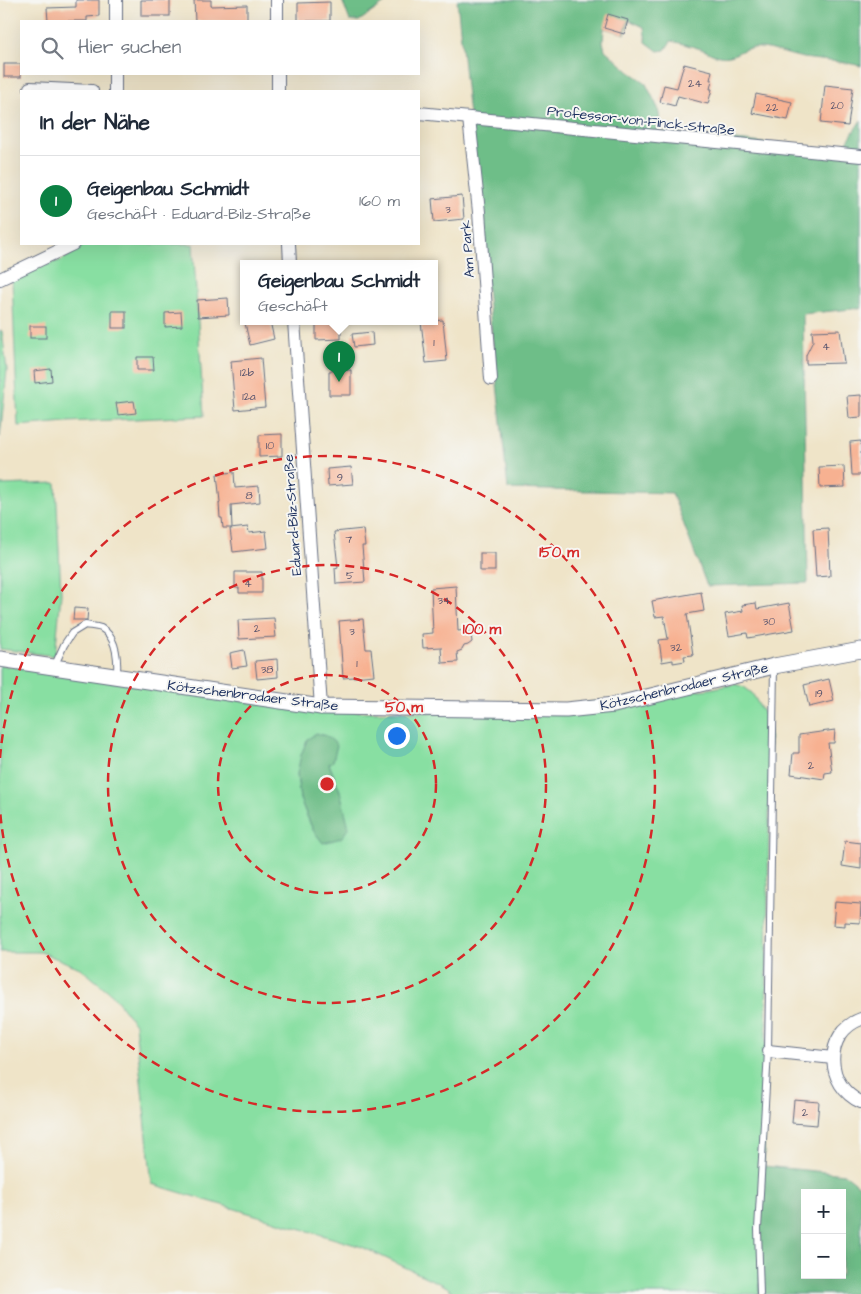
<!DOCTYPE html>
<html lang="de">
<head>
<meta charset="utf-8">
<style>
	:root { --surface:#fff; --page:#f6f6f7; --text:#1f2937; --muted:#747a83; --line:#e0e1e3; --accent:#0b8043 }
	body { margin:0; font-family:"Architects Daughter",sans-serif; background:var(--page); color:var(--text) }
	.controls { position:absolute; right:15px; bottom:15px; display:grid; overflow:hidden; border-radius:0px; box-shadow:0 5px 20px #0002 }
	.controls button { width:45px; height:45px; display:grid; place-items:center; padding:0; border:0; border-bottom:1px solid var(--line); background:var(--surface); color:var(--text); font:25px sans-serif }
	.you { position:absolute; left:396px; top:735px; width:18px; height:18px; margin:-12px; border:4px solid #fff; border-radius:50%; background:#1a73e8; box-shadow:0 0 0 8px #1a73e833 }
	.badge { display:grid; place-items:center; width:32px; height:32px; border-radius:50%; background:var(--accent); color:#fff; font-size:16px; font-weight:700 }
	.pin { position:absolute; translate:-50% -41px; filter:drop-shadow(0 1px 2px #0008) }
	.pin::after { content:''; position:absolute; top:26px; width:18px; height:15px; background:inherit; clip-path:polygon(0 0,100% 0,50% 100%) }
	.popup { position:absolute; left:240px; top:260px; width:198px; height:65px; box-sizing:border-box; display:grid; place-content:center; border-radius:0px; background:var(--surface); filter:drop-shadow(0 1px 4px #0005); font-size:16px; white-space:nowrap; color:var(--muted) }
	.popup b { font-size:19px; color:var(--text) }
	.popup::after { content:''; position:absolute; left:50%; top:100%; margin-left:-10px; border:10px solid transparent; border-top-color:var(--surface) }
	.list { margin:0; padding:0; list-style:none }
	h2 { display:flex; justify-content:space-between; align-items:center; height:65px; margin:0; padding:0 20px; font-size:21px }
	h2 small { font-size:16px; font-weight:400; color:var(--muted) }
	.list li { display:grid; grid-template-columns:32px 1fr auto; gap:15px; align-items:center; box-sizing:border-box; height:90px; padding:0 20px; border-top:1px solid var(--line) }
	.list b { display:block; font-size:19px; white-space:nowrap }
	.list p { margin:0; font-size:16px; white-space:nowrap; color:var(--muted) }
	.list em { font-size:16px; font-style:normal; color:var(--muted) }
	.icon { flex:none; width:28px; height:28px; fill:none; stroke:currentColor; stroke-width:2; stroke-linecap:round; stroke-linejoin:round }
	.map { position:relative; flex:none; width:861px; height:1294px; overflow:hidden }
	.search { position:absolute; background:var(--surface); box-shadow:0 5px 20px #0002; left:20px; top:20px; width:400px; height:55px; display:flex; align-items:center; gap:12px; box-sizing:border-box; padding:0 18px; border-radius:0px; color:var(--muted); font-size:19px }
	.panel { position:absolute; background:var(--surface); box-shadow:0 5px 20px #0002; left:20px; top:90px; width:400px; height:155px; border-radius:0px }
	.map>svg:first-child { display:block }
	.green { fill:#88dfa2; stroke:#528780; fill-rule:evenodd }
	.forest { fill:#6ebe88; stroke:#447673; fill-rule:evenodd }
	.building { fill:#f7b191 }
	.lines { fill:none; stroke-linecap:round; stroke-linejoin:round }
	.service-casing { stroke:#656e83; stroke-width:8 }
	.minor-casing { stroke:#656e83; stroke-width:14 }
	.tertiary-casing { stroke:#656e83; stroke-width:17 }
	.service { stroke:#fff; stroke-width:6 }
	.minor { stroke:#fff; stroke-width:12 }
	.tertiary { stroke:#fff; stroke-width:15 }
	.ring { fill:none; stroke:#d62828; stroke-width:2.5; stroke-dasharray:9 6 }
	.labels { text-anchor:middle; stroke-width:4; stroke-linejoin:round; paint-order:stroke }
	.number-label { font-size:11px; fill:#52506b }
	.street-label { font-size:14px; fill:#1b2f5e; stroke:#f6f6f2 }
	.centre { fill:#d62828; stroke:#f6f6f2; stroke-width:2.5 }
	.ring-label { font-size:15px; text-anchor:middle; font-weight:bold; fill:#d62828; stroke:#f6f6f2; stroke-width:4; stroke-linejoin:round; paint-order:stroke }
</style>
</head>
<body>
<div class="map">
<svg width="861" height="1294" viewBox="0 0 861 1294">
	<rect width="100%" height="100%" fill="#f6f6f2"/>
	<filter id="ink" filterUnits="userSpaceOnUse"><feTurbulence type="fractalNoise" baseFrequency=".02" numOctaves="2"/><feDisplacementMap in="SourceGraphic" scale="10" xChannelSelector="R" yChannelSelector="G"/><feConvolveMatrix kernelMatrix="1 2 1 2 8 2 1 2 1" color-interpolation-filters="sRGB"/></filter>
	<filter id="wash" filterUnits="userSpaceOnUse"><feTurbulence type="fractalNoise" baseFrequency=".0096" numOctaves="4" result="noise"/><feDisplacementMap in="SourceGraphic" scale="20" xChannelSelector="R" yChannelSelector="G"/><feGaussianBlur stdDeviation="1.12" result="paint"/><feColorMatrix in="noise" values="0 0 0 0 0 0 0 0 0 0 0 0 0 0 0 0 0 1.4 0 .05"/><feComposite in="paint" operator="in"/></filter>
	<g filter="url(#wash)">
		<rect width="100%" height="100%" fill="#efe4c8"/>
		<g class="green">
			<polygon points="86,244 193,244 204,416 67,422 18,426 12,279 48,264 62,260"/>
			<polygon points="0,330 2,331 7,370 0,437"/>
			<polygon points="56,483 61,594 55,656 0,649 0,485"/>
			<path d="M 0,665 L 309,711 L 497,713 L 709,689 L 735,684 L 744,687 L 752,693 L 769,723 L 770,758 L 764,1166 L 760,1294 L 455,1294 L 447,1287 L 362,1247 L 152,1184 L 135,1024 L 112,994 L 80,968 L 41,952 L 0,952 ZM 329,764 L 340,791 L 313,830 L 300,799 L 297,774 Z"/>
		</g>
		<g class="forest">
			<polygon points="342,0 389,0 359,21 350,21"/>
			<path d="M 457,0 L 861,0 L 861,66 C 842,61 823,61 804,58 C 786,55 769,46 751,48 C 739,49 735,59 719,56 C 712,55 707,51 701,49 C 691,46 681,43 671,41 L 665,50 L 658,51 L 646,42 L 644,27 L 629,20 L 625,34 L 604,28 L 603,42 L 605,50 L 630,72 L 645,82 L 658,108 L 660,120 L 657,131 L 842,152 L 847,142 L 861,120 L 861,308 L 803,314 L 808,583 L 707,586 L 672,493 L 508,489 Z"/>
			<polygon points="316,733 327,736 337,745 333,761 329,764 340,791 349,828 341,838 323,843 313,830 300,799 297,774 301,755 307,740"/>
			<path d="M 764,1166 L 845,1174 L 861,1187 L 861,1294 L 760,1294 L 758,1229 ZM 805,1193 L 842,1193 L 842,1275 L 805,1275 Z"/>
		</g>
		<g id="blocks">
			<g class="building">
				<polygon points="76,0 99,0 99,16 87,17 87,21 48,21 47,8 76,7"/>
				<rect x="141" y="0" width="29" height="16"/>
				<polygon points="194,0 211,0 211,6 247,5 247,21 195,21"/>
				<polygon points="330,2 330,21 298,21 298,3"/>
				<polygon points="608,14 628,20 624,34 604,28"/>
				<rect x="4" y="64" width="17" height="13"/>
				<polygon points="684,64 712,71 710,80 712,80 710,89 712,89 708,104 678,96 675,106 660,102 664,85 677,88"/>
				<polygon points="825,85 853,88 848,126 821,123"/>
				<polygon points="756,94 792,102 788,120 752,113"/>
				<polygon points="462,196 464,219 434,222 432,199"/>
				<polygon points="228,298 229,315 198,317 197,300"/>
				<rect x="112" y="311" width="14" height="17"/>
				<polygon points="181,312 182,326 165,327 165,313"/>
				<polygon points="443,320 447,361 426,363 421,322"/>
				<polygon points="253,321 270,321 274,339 250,345 245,323"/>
				<polygon points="316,321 341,321 341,339 316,340"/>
				<rect x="30" y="326" width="16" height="12"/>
				<polygon points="840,330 844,363 806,364 806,355 813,341 812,331"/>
				<polygon points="372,332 373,345 354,347 352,334"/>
				<polygon points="137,357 153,357 154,370 137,370"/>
				<polygon points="261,358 265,407 235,410 231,361"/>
				<polygon points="51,369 52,381 35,383 34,371"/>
				<polygon points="351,370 351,395 329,395 329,371"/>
				<polygon points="861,395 861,417 849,418 847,396"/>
				<polygon points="134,401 136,413 118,415 116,403"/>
				<polygon points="282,434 282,456 259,457 259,435"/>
				<polygon points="861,441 861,475 852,475 850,442"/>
				<polygon points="844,466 845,487 820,488 819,467"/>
				<polygon points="351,467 353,484 328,486 327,469"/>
				<polygon points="234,472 235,488 259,486 260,502 231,505 232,528 223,528 222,518 220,518 219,503 220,502 217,474"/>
				<polygon points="248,527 249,533 266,531 268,548 233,552 230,529"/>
				<polygon points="828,528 830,576 816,577 813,529"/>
				<polygon points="363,529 365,546 362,546 365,582 336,584 335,568 338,567 334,532"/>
				<rect x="480" y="553" width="15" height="18"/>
				<polygon points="235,572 262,572 262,593 239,593 239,588 235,588"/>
				<polygon points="456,586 458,631 467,630 471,634 472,642 468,645 464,646 462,650 457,652 458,662 442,663 441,647 423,648 422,634 433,633 431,588"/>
				<polygon points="701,592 704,611 687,614 693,655 684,656 685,661 673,663 673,660 662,662 659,640 668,639 664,616 655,617 652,601"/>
				<polygon points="756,603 757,609 789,603 794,630 748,638 747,633 729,636 725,614 743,611 742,605"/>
				<polygon points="74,608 88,609 87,620 73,620"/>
				<polygon points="274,618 276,637 239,639 238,620"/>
				<polygon points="363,619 366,649 371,649 374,675 343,678 339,621"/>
				<polygon points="244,650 247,666 232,668 230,653"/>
				<polygon points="277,659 278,677 257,679 255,661"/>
				<polygon points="829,679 834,701 809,707 804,685"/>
				<polygon points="835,730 834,743 828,743 832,772 825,773 824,779 791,774 793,753 799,753 799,735"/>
				<polygon points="845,841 861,843 861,869 842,866"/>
				<polygon points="835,902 861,904 860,923 845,922 845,926 833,925"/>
				<polygon points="794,1100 819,1102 817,1125 792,1123"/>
			</g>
		</g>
	</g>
	<g filter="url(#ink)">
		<use href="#blocks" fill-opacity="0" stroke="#656e83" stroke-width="1"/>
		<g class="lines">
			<defs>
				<g id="service">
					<path d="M 54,667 L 64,645 L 72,633 L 85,625 C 89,626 96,626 101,628 C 117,637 118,659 117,675"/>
					<polyline points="760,1294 758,1229 768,1051 774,667"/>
				</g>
				<g id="minor">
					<polyline points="277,0 277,21"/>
					<polyline points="116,21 116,0"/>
					<polyline points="278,74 278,91"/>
					<polyline points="30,88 92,91"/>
					<polyline points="115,91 115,74"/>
					<polyline points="419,113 861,156"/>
					<polyline points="469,118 479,212 491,379"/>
					<polyline points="289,244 290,263"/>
					<polyline points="0,279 73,244"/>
					<polyline points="294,321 321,707"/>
					<path d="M 861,1019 C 823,1033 825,1086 861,1102"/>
					<polyline points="768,1051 833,1058"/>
				</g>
				<polyline id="tertiary" points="0,659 321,707 566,710 614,705 774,666 861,650"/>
			</defs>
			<use href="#service" class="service-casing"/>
			<use href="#minor" class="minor-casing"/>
			<use href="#tertiary" class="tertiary-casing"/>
			<use href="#service" class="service"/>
			<use href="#minor" class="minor"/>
			<use href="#tertiary" class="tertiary"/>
		</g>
	</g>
	<g class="ring">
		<circle cx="327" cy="784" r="109"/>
		<circle cx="327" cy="784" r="219"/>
		<path d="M0 758A328 328 0 1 1 0 810"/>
	</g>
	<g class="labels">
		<g class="number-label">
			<text x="695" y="87">24</text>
			<text x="837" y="109">20</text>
			<text x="772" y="111">22</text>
			<text x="448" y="213">3</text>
			<text x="434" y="346">1</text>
			<text x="826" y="350">4</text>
			<text x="247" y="376">12b</text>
			<text x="249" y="400">12a</text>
			<text x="270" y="449">10</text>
			<text x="340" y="481">9</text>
			<text x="249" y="499">8</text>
			<text x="349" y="543">7</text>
			<text x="350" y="579">5</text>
			<text x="248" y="587">4</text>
			<text x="444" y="604">34</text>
			<text x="769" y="625">30</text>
			<text x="257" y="632">2</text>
			<text x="352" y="635">3</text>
			<text x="676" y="651">32</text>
			<text x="357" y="667">1</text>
			<text x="267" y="673">38</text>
			<text x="819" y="697">19</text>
			<text x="811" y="769">2</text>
			<text x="805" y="1116">2</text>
		</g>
		<g class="street-label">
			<text transform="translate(641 120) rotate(6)" y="5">Professor-von-Finck-Straße</text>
			<text transform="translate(467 249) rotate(-94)" y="5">Am Park</text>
			<text transform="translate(292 515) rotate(-94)" y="5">Eduard-Bilz-Straße</text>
			<text transform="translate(684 686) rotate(-13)" y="5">Kötzschenbrodaer Straße</text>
			<text transform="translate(253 695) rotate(7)" y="5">Kötzschenbrodaer Straße</text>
		</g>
	</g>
	<circle cx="327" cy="784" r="8" class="centre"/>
	<g class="ring-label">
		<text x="559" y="557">150 m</text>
		<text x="482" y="634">100 m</text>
		<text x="404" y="712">50 m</text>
	</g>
</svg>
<div class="controls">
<button>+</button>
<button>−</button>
</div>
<div class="you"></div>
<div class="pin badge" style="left:339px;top:382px">1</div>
<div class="popup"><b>Geigenbau Schmidt</b>Geschäft</div>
<div class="search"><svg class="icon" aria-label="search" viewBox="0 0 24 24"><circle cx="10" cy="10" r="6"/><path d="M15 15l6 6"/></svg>Hier suchen</div>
<section class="panel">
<h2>In der Nähe<small></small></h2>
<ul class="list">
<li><span class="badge">1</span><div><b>Geigenbau Schmidt</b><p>Geschäft · Eduard-Bilz-Straße</p></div><em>160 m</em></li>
</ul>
</section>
</div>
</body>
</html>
